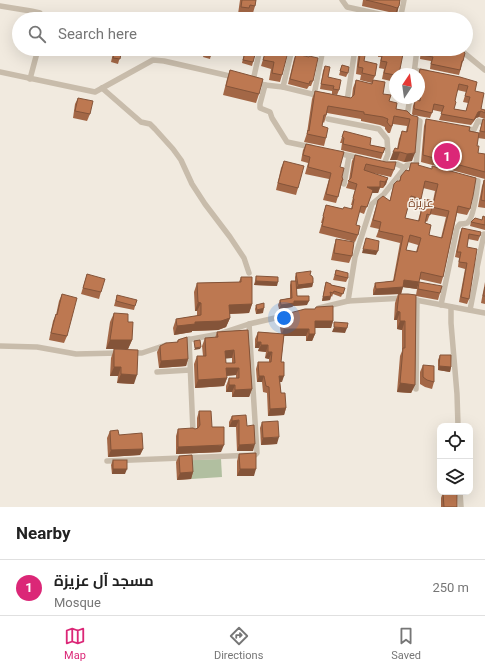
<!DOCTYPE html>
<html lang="en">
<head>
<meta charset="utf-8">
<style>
	:root { --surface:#fff; --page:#f2f2f2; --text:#222; --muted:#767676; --line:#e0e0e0; --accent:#db2777 }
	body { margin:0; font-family:Roboto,Cairo,sans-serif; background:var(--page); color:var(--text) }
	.controls { position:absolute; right:12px; bottom:12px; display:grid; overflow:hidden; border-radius:8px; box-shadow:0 4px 16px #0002 }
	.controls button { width:36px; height:36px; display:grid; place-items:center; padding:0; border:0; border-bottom:1px solid var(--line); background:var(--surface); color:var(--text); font:20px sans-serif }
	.compass { position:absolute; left:389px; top:68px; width:36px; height:36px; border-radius:50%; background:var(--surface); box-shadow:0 4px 16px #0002; rotate:13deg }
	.you { position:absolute; left:284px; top:318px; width:14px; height:14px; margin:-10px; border:3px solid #fff; border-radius:50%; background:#1a73e8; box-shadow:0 0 0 6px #1a73e833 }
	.badge { display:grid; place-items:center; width:26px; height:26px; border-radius:50%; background:var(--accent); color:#fff; font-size:13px; font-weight:700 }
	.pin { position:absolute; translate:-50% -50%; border:2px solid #fff; box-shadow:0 1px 4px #0006 }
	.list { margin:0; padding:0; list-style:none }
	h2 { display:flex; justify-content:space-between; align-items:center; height:52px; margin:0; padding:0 16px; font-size:17px }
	h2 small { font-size:13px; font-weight:400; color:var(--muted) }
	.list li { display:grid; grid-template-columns:26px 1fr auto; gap:12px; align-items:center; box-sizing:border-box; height:56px; padding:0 16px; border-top:1px solid var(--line) }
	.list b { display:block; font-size:15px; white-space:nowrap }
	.list p { margin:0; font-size:13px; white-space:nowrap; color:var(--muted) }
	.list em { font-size:13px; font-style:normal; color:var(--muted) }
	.icon { flex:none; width:22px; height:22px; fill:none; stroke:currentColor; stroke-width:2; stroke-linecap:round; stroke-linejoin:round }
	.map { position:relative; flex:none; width:485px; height:507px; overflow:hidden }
	.search { position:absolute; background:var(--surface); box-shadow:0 4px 16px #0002; left:12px; right:12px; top:12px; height:44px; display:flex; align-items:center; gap:10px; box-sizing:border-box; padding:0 14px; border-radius:22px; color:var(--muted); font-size:15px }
	.sheet { height:108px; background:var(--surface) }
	nav { display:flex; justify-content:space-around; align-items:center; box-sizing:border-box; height:56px; border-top:1px solid var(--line); background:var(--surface); font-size:11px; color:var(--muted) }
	nav a { display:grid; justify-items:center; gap:2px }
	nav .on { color:var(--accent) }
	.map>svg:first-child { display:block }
	.green { fill:#b1bfa0 }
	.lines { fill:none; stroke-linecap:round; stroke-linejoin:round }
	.street { stroke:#c8bcab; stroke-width:5.5 }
	.wall { fill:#a36746; fill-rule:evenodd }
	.shaded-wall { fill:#845439 }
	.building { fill:#bd7851; stroke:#845439; fill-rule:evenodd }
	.labels { text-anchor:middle; stroke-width:3; stroke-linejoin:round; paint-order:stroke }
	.quarter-label { font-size:12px; fill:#804829; stroke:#f9f4eb }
</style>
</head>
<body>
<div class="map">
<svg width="485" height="507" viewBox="0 0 485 507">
	<rect width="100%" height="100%" fill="#f1eadf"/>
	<polygon class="green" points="221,459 222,477 191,479 189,460"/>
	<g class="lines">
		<g class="street">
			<polyline points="342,0 347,7 388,16 392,19"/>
			<polyline points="0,6 31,11 40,13 43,19"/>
			<polyline points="396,19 401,15 404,0"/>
			<polyline points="449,49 463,52 485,70"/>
			<polyline points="414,70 426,72"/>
			<polyline points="0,72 95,92 153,60 164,61 234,77"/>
			<polyline points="414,74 417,49"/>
			<polyline points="30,79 38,49"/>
			<polyline points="253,81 260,49"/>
			<polyline points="256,82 265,85 283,87 320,96"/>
			<polyline points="265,85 260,104 260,108 270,112 272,118 287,142 311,147"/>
			<polyline points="283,87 292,49"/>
			<polyline points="102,88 141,122 150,124 155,129 173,149 181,160 192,184 205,204 230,237 244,258 249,273"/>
			<polyline points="314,95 323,49"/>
			<polyline points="346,101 347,101 355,49"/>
			<polyline points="328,119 379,129 387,139 388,154 384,164"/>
			<polyline points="463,128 474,130 478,121 485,123"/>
			<polyline points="337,153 360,158"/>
			<polyline points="388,164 397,164 405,168"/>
			<polyline points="344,184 349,156"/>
			<polyline points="348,301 355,257 372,204 384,194 407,165 416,165 420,121 411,119 407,116 410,98"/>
			<path d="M 441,305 L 457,228 L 460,224 C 462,224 465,224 467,223 C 474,219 477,189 478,181 L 469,179"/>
			<polyline points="451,307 451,323 457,394 458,426"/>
			<polyline points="319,308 348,301 405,298 485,313"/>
			<polyline points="470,310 477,274 477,268 484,234"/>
			<polyline points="189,339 193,432"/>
			<polyline points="181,341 219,334 249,324 288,315"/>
			<polyline points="0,346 37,347 76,354 119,353"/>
			<polyline points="131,353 142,353 166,345"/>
			<polyline points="157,372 190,370"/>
			<polyline points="416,389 417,300"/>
			<polyline points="107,461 255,455 257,453 249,324"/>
			<polyline points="460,492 461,507"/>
		</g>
	</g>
	<g class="wall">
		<polygon points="240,0 256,0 255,6 253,13 248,12 246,15 238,14"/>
		<polygon points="363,0 400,0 397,13 395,14 389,12 362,6"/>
		<polygon points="19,25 19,44 14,43 17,29"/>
		<polygon points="114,49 122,49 118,64 111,62"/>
		<polygon points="245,49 253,62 252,66 242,63"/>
		<polygon points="361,49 364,61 375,76 373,80 383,94 396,109 411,115 412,161 404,162 397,160 390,160 397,149 399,139 402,131 406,132 407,126 393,124 390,133 388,133 385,129 385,127 380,125 361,121 361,119 327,113 324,123 323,122 322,126 326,138 324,146 304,142 307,133 312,99 315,91 351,98 352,96 353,88 356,80 371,84 372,83 360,80 361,75 356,74 358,56"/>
		<polygon points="379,49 404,49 395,74 395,82 382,79 384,69 379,68 381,57 378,57"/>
		<polygon points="421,49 434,49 434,51 448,54 449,49 463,61 459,75 430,69 431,61 420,59"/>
		<polygon points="205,50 212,51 210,59 203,57"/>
		<polygon points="276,50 282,75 280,82 269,80 271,69 261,66 265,53 274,55"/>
		<polygon points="296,54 313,81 311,86 309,86 307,89 288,84 294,59"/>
		<polygon points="342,65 348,73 346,77 339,75"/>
		<polygon points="325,66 328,77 339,90 337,95 332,94 332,91 320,89 323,71"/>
		<path d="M 420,69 L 460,77 L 475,91 L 481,109 L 485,110 L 485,119 L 479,117 L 476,118 L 471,125 L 439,120 L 442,112 L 433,110 L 430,118 L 413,115 L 412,114 L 413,106 L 415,100 L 419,101 L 421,90 L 419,89 L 419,74 L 418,74 ZM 457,90 L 466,92 L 463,102 L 468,103 L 466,111 L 454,109 L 455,101 Z"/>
		<polygon points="230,70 259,94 256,103 223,95 227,79"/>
		<polygon points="78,98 90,114 87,121 73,118 75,104"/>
		<polygon points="426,119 479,133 483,119 485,120 485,139 478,138 477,146 478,153 485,154 485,179 421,162 424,126"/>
		<polygon points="344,131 359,136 370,145 385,148 381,159 341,150 342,143 340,143"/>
		<polygon points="306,144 340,167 343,180 336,203 323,200 329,179 305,174 308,163 301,161 303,150"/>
		<polygon points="355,155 394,170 391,177 368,172 388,178 386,184 383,188 380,188 378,193 372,193 364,214 359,212 356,225 358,235 355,242 319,233 322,223 321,223 326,205 343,209 351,209 352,205 351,205 355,190 346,188 349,180 352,161"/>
		<polygon points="284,161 298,188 296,195 276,190 281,168"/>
		<path d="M 411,163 L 418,165 L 470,209 L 467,215 L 457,213 L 443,277 L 441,284 L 419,279 L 417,289 L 403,287 L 401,294 L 416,295 L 417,289 L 419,282 L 440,293 L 438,300 L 416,296 L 415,385 L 411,393 L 397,392 L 400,356 L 402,351 L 402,330 L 397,329 L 397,320 L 394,320 L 395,303 L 398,294 L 373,295 L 373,290 L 375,283 L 393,281 L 400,243 L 376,237 L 379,229 L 370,227 L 378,200 L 390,200 L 392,191 L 394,184 L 399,181 L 401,176 L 409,170 ZM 423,188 L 435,191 L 433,201 L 424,199 L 422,206 L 418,221 L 405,218 L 409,203 L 418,206 ZM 430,214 L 446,217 L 441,238 L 429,235 L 425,223 L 426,221 L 427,222 ZM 408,242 L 418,245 L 416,252 L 406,250 Z"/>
		<polygon points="484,180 485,180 485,208 478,207 482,186"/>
		<polygon points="483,216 485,217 485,230 470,226 471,222 482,220"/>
		<polygon points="462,228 480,236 478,241 468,239 467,247 469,299 467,304 459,302 465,269 458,267 459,258 455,257 460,233"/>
		<polygon points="336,239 352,256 349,263 331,260 334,246"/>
		<polygon points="336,270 348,278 346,282 333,280"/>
		<polygon points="296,273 310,275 313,283 312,287 296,289 297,296 307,305 293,306 292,307 279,309 278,305 280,300 290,298 290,285 291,281 295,281 295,277"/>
		<polygon points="87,274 101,292 99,299 81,294"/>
		<polygon points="256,276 277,286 254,285 255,281"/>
		<polygon points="241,277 252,304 249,313 229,314 230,318 226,327 218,330 192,331 192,332 174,335 173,328 176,319 197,316 197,311 195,311 194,292 197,283 239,282"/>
		<polygon points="326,282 331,285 345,288 341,297 333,294 332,297 331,296 330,300 322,301 325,285"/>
		<polygon points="485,282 485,304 481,303"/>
		<polygon points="62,294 67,336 64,343 49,340 53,321 56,314 56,315 59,301"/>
		<polygon points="117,295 135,306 134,310 114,306"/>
		<polygon points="256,305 263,313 256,314 255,309"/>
		<polygon points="114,313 128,322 132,340 128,349 106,349 110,322"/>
		<polygon points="282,315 333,321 331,328 315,328 315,334 312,341 306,341 306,336 284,336 281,362 282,382 280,382 281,393 286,408 284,415 268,416 267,393 263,392 262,382 257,382 256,369 258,362 269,362 269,359 265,358 266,352 258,351 259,348 255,348 255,339 258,332 281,334 279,321"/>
		<path d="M 248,330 L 252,389 L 249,397 L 232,397 L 232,392 L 226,392 L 226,386 L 229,378 L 236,378 L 236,375 L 226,376 L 227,378 L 224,386 L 195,388 L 194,364 L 197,356 L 203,356 L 202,346 L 205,338 L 215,338 L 217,332 ZM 225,358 L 232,358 L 232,363 L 226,363 Z"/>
		<polygon points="178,340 188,359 186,366 159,368 157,352 160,346 177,342"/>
		<polygon points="114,349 134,384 117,383 118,376 110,376 111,358"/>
		<polygon points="440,355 451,367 450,372 438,370 438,360"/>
		<polygon points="423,365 434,382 432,389 425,387 420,384 420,372"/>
		<polygon points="199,411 212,427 221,452 176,454 176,436 178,429 197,429 197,418"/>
		<polygon points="232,416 247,426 253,451 237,451 236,427 229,427 229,422"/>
		<polygon points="262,422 277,444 261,445 260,428"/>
		<polygon points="110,431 143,449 140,455 108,457 107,438"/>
		<polygon points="239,454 254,476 237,476 237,461"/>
		<polygon points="179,456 193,472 191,479 177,480 176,462"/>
		<polygon points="113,460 125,474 112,474 111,465"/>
		<polygon points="443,492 457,492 457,507 441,507 441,498"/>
	</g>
	<g class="shaded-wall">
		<polygon points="399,6 397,13 395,14 397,8"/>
		<polygon points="481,111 479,117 476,118 471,125 474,120 478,112"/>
		<polygon points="393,152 400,152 397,160 390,160"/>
		<polygon points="415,153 412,161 404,162 407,154"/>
		<polygon points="388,178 386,184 383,188 385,182"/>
		<polygon points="367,187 380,187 378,193 365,193"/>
		<polygon points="363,249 378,251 376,255 362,253"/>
		<polygon points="404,280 419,282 417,289 402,287"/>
		<polygon points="256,281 278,282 277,286 254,285"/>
		<polygon points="313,283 312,287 296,289 298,285"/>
		<polygon points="403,287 401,294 373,295 376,289"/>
		<polygon points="331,296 330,300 322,301 323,297"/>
		<polygon points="294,301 309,301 307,305 293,306 292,307 279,309 281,305"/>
		<polygon points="198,302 201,303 197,311 195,311"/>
		<polygon points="252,304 249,313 226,314 229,305"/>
		<polygon points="264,308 263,313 256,314 257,310"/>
		<polygon points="397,311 400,312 397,320 394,320"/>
		<polygon points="230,318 226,327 218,330 192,331 192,332 174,335 177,326 195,322"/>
		<polygon points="315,321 333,321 331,328 312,328"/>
		<polygon points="400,321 405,321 402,330 397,329"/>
		<polygon points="334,327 347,328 345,333 332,332"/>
		<polygon points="284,329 309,329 306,336 281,336"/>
		<polygon points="309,334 315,334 312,341 306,341"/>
		<polygon points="110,340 132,340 128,349 106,349"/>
		<polygon points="257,342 261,342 259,348 255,348"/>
		<polygon points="261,345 268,345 266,352 258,351"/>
		<polygon points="201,347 200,349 194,350 195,348"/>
		<polygon points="234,350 232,358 222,359 225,351"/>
		<polygon points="268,352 272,352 269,359 265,358"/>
		<polygon points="188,359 186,366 159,368 161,361"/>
		<polygon points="439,366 451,367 450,372 438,370"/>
		<polygon points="114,367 121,367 118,376 110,376"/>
		<polygon points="226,368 239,368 236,375 223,376"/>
		<polygon points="121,374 137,375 134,384 117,383"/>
		<polygon points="259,376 264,376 262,382 257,382"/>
		<polygon points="279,376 284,376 282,382 277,382"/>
		<polygon points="227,378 224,386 195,388 198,380"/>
		<polygon points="400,383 415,385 411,393 397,392"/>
		<polygon points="229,385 235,385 232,392 226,392"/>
		<polygon points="252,389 249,397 232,397 235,390"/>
		<polygon points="286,408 284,415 268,416 270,409"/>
		<polygon points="239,420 236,427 229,427 232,421"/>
		<polygon points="279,437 277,444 261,445 263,438"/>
		<polygon points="255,444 253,451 237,451 239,445"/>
		<polygon points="224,445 221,452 176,454 178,447"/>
		<polygon points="143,449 140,455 108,457 111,450"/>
		<polygon points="113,469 127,469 125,474 112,474"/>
		<polygon points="240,469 256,469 254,476 237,476"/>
		<polygon points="193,472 191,479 177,480 180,473"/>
	</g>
	<g class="building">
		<polygon points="242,0 256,0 255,6 250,5 249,8 241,7"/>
		<polygon points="366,0 400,0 399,6 397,8 391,6"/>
		<polygon points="349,13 357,14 356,19 348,19"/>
		<polygon points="372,16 383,18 383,19 371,19"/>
		<polygon points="19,25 19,39 16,39"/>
		<polygon points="115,49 122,49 120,59 113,58"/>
		<polygon points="246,49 256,51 253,62 243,60"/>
		<polygon points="361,49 366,50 364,61 377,64 375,76 362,73 363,68 358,67"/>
		<polygon points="380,49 404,49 399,74 395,74 395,75 384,73 387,62 381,61 383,51 380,50"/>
		<polygon points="423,49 434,49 434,51 448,54 449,49 463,51 465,53 463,61 462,61 460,70 431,64 433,57 422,55"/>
		<polygon points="205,50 212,51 211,56 204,55"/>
		<polygon points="276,50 288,52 282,75 272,73 274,62 263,60 265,53 275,55"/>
		<polygon points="296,54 309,57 309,56 318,58 313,81 310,81 309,84 290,79"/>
		<polygon points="342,65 349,67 348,73 340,71"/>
		<polygon points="325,66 330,67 328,77 341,80 339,90 333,89 334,86 321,84"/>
		<path d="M 420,69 L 460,77 L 477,82 L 475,91 L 484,93 L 481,109 L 485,110 L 485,113 L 481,111 L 478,112 L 474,120 L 441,114 L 444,106 L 434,104 L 432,113 L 415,109 L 414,108 L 415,100 L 420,101 L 423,84 L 419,83 L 419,74 ZM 459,84 L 468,86 L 465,96 L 470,97 L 466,111 L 454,109 L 456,102 L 455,101 Z"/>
		<polygon points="230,70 263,79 259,94 226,86"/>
		<polygon points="356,80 372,84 373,80 385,82 383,94 391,95 389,101 397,103 396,109 407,111 411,115 418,117 415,153 407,154 400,152 393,152 395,148 398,149 402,131 407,132 410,119 394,116 392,126 390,126 387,122 388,119 383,117 364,114 364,112 328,106 326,115 324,115 322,126 328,128 326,138 307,134 308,130 309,131 315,91 351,98 354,95"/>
		<polygon points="78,98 93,101 90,114 75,111"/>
		<polygon points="426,119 470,127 469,131 479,133 477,146 479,146 478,153 485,154 485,172 423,155"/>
		<polygon points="483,119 485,120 485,132 480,131"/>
		<polygon points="344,131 371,138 370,145 385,148 383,153 343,144 344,138 342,137"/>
		<polygon points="306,144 344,152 340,167 344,168 342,177 343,180 342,180 338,197 326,194 331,173 308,167 310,157 303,155"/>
		<polygon points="355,155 386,162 396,162 394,170 366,164 364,170 388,178 385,182 380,181 380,187 367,187 373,190 367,207 361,206 356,225 360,226 358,235 322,226 324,217 323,216 326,205 343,209 344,207 352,209 354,199 353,198 357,184 348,181 351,178"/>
		<polygon points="284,161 304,166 298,188 278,183"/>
		<path d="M 411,163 L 419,163 L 418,165 L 432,169 L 432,166 L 476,178 L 473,196 L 470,209 L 458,206 L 443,277 L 421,272 L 419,282 L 404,280 L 403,287 L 376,289 L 375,283 L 394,281 L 403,236 L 379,231 L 381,222 L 373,220 L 378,200 L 383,196 L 390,201 L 394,184 L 397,181 L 400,181 L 401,176 L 406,170 L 409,171 ZM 425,181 L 438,184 L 434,201 L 424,199 L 419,221 L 405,218 L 411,196 L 421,199 ZM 432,207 L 449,211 L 442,238 L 429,235 L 431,225 L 425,223 L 427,214 L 430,215 ZM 410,235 L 421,238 L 417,252 L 406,250 Z"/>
		<polygon points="484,180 485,180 485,201 481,200"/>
		<polygon points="483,216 485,217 485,225 471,222 475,218 482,220"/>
		<polygon points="462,228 481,232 480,236 469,234 467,247 477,249 469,299 461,297 467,263 459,262 461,252 457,252"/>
		<polygon points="366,238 379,241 378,251 363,249"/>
		<polygon points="336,239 354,242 352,256 334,253"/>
		<polygon points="336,270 348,273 348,278 335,275"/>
		<polygon points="311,271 310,275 312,276 313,278 313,283 298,285 296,273"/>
		<polygon points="87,274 105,279 101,292 83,288"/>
		<polygon points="256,276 278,277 278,282 256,281"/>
		<polygon points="241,277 252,277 252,304 229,305 230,318 221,321 195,322 195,324 177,326 176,319 201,315 201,303 198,302 197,283 241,282"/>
		<polygon points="291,281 296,281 297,296 309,296 309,301 294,301 294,303 281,305 280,300 292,298"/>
		<polygon points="326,282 331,284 331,285 345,288 343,294 334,291 333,293 330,292 331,296 323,297"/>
		<polygon points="419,282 442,286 440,293 418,289"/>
		<polygon points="485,287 485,296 483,296"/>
		<polygon points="62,294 77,298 67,336 51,333 56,314 57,315"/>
		<polygon points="399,294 408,294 416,295 415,385 400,383 403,348 405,348 405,321 400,321 400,312 397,311"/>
		<polygon points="117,295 137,300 135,306 116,301"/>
		<polygon points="264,303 264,308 257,310 256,305"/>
		<polygon points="333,306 333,321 315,321 315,334 309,334 309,329 284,329 282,315 305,309 315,309 316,307"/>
		<polygon points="114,313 128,314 128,322 133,322 132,340 110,340"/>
		<polygon points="334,322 348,323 347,328 334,327"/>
		<path d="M 248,330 L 252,389 L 235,390 L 235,385 L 229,385 L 229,378 L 239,378 L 239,368 L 226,368 L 227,378 L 198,380 L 197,356 L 206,356 L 205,338 L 218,337 L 217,332 ZM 234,350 L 235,363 L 226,363 L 225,351 Z"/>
		<polygon points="258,332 284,334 281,362 284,362 284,376 279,376 281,393 285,393 286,408 270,409 269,387 266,386 264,376 259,376 258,362 271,362 272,352 268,352 268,345 261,345 261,342 257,342"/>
		<polygon points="187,337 188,359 161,361 160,346 166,343 178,342 178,340"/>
		<polygon points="200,340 201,347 195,348 194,341"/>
		<polygon points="114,349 138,350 137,375 121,374 121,367 114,367"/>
		<polygon points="440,355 451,355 451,367 439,366"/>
		<polygon points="423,365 434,366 434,382 427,380 423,377"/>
		<polygon points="199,411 211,411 212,427 224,427 224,445 178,447 178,429 193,428 195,429 198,428 200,425"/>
		<polygon points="246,415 247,426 254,425 255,444 239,445 239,420 232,421 232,416"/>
		<polygon points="278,421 279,437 263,438 262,422"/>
		<polygon points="118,430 119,435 142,433 143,449 111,450 110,431"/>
		<polygon points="256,453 256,469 240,469 239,454"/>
		<polygon points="192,455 193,472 180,473 179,456"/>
		<rect x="113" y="460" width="14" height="9"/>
		<polygon points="443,492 457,492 457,507 444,507"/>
	</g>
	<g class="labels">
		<g class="quarter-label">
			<text x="421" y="207">عزيزة</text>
		</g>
	</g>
</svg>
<div class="controls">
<button><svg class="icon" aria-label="locate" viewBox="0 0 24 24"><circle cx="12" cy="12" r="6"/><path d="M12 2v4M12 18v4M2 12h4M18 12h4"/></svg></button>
<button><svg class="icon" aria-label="layers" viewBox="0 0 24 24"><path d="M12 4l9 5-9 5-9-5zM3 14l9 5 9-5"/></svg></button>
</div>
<svg class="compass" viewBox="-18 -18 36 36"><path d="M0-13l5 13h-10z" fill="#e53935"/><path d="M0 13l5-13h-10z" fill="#767676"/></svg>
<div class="you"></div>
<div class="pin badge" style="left:447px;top:156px">1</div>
<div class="search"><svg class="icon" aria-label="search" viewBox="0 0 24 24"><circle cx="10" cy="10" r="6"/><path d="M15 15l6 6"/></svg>Search here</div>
</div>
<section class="sheet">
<h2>Nearby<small></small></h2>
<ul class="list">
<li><span class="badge">1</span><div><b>مسجد آل عزيزة</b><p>Mosque</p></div><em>250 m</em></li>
</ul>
</section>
<nav>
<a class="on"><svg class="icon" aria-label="map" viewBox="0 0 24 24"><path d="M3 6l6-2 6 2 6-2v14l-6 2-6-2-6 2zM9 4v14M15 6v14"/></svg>Map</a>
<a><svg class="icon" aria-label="directions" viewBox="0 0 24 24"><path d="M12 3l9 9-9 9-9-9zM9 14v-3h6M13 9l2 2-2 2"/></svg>Directions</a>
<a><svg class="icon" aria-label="saved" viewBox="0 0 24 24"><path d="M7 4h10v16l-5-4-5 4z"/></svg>Saved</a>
</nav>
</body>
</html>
